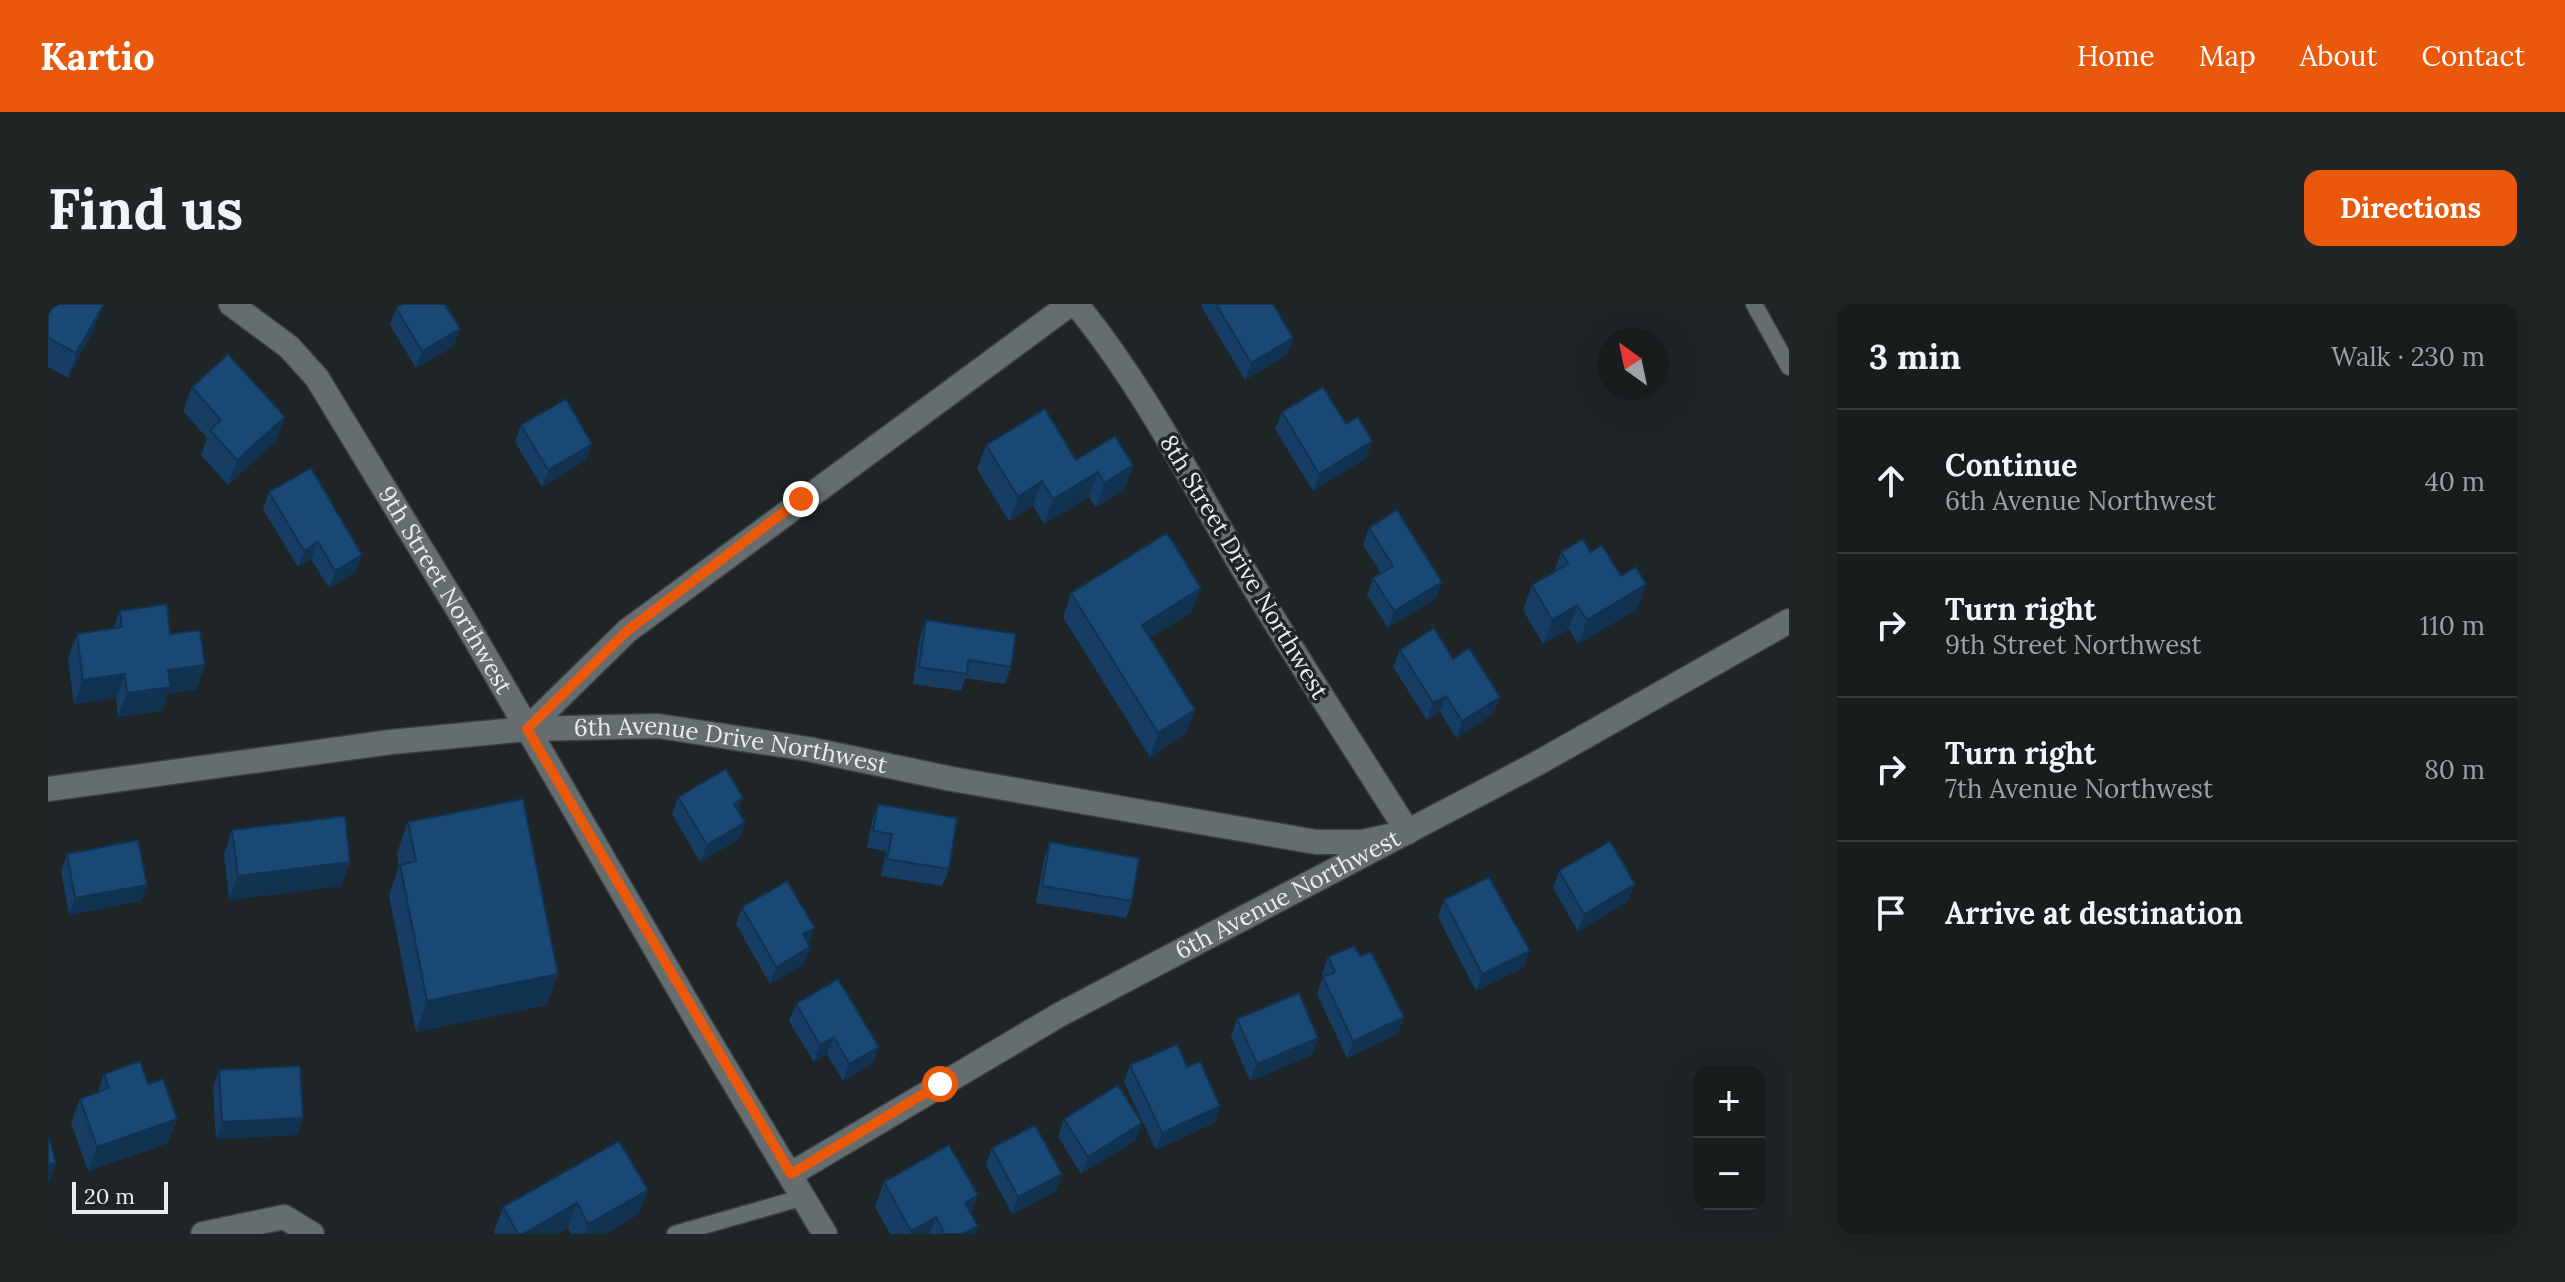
<!DOCTYPE html>
<html lang="en">
<head>
<meta charset="utf-8">
<style>
	:root { --surface:#171c1d; --page:#202526; --text:#f1f3f6; --muted:#9ea1a4; --line:#363a3b; --accent:#ea580c }
	body { margin:0; font-family:Lora,serif; background:var(--page); color:var(--text) }
	.controls { position:absolute; right:24px; bottom:24px; display:grid; overflow:hidden; border-radius:16px; box-shadow:0 8px 32px #0002 }
	.controls button { width:72px; height:72px; display:grid; place-items:center; padding:0; border:0; border-bottom:2px solid var(--line); background:var(--surface); color:var(--text); font:40px sans-serif }
	.compass { position:absolute; left:1549px; top:24px; width:72px; height:72px; border-radius:50%; background:var(--surface); box-shadow:0 8px 32px #0002; rotate:327deg }
	.scale { position:absolute; left:24px; bottom:20px; width:96px; box-sizing:border-box; padding-left:8px; border:4px solid #e8eced; border-top:0; font-size:22px; line-height:28px; white-space:nowrap; color:#e8eced; -webkit-text-stroke:6px #1f2527; paint-order:stroke }
	.stop { position:absolute; width:24px; height:24px; margin:-18px; border:6px solid #ea580c; border-radius:50%; background:#fff }
	.stop.end { background:#ea580c; border-color:#fff; box-shadow:0 2px 8px #0008 }
	.list { margin:0; padding:0; list-style:none }
	h2 { display:flex; justify-content:space-between; align-items:center; height:104px; margin:0; padding:0 32px; font-size:34px }
	h2 small { font-size:26px; font-weight:400; color:var(--muted) }
	.list li { display:grid; grid-template-columns:52px 1fr auto; gap:24px; align-items:center; box-sizing:border-box; height:144px; padding:0 32px; border-top:2px solid var(--line) }
	.list b { display:block; font-size:30px; white-space:nowrap }
	.list p { margin:0; font-size:26px; white-space:nowrap; color:var(--muted) }
	.list em { font-size:26px; font-style:normal; color:var(--muted) }
	.icon { flex:none; width:44px; height:44px; fill:none; stroke:currentColor; stroke-width:2; stroke-linecap:round; stroke-linejoin:round }
	.map { position:relative; flex:none; width:1741px; height:930px; overflow:hidden; border-radius:16px }
	header { display:flex; align-items:center; gap:48px; box-sizing:border-box; height:112px; padding:0 40px; background:var(--accent); color:#fff }
	header strong { font-size:38px }
	nav { display:flex; gap:44px; margin-inline-start:auto; font-size:28px }
	.intro { display:flex; align-items:center; justify-content:space-between; box-sizing:border-box; height:192px; padding:0 48px }
	h1 { margin:0; font-size:56px }
	.button { padding:20px 36px; border-radius:16px; background:var(--accent); color:#fff; font-size:28px; font-weight:700 }
	main { display:flex; gap:48px; padding:0 48px }
	aside { flex:1; background:var(--surface); border-radius:16px; box-shadow:0 8px 32px #0002 }
	.map>svg:first-child { display:block }
	.lines { fill:none; stroke-linecap:round; stroke-linejoin:round }
	.lane-casing { stroke:#3a4041; stroke-width:19 }
	.street-casing { stroke:#3a4041; stroke-width:27 }
	.lane { stroke:#666d6f; stroke-width:16 }
	.street { stroke:#666d6f; stroke-width:24 }
	.wall { fill:#163e64 }
	.shaded-wall { fill:#123251 }
	.building { fill:#1a4874; stroke:#123251; stroke-width:2 }
	.route { stroke:#ea580c; stroke-width:10 }
	.labels { text-anchor:middle; stroke-width:7; stroke-linejoin:round; paint-order:stroke }
	.street-label { font-size:24px; fill:#e8eced; stroke:#1f2527 }
</style>
</head>
<body>
<header>
<strong>Kartio</strong>
<nav><a>Home</a><a>Map</a><a>About</a><a>Contact</a></nav>
</header>
<div class="intro"><h1>Find us</h1><a class="button">Directions</a></div>
<main>
<div class="map">
<svg width="1741" height="930" viewBox="0 0 1741 930">
	<rect width="100%" height="100%" fill="#1f2527"/>
	<g class="lines">
		<defs>
			<g id="lane">
				<polyline points="1706,0 1741,63"/>
				<polyline points="627,930 756,893"/>
			</g>
			<g id="street">
				<path id="s1" d="M 183,0 L 241,43 L 269,74 L 417,317 L 653,723 L 777,930"/>
				<polyline points="479,425 579,327 1022,0"/>
				<path id="s2" d="M 0,485 L 343,438 L 479,425 L 610,422 L 760,445 L 904,475 L 1268,538 L 1314,538 L 1360,528 C 1303,438 1244,348 1190,256 C 1139,169 1092,78 1028,0"/>
				<path id="s3" d="M 743,870 L 1011,711 L 1490,459 L 1741,317"/>
				<polyline points="155,930 236,913 264,930"/>
			</g>
		</defs>
		<use href="#lane" class="lane-casing"/>
		<use href="#street" class="street-casing"/>
		<use href="#lane" class="lane"/>
		<use href="#street" class="street"/>
	</g>
	<g class="wall">
		<polygon points="0,0 47,23 20,74 0,63"/>
		<polygon points="1154,0 1225,0 1245,34 1239,51 1197,76 1153,2"/>
		<polygon points="348,4 406,42 368,64 342,21"/>
		<polygon points="144,83 228,137 180,181 153,151 159,134 135,107"/>
		<polygon points="1234,108 1298,120 1324,137 1318,154 1265,187 1227,125"/>
		<polygon points="473,121 538,156 494,183 467,138"/>
		<polygon points="938,141 1028,156 1085,161 1076,186 1048,203 1041,193 996,220 985,202 961,217 929,165"/>
		<polygon points="221,188 308,268 281,284 263,255 250,263 215,205"/>
		<polygon points="1321,224 1394,278 1388,294 1340,324 1319,291 1325,274 1333,269 1315,241"/>
		<polygon points="1513,248 1542,248 1573,272 1598,280 1589,305 1530,340 1521,325 1495,340 1475,306 1484,281 1506,268"/>
		<polygon points="1023,289 1144,308 1102,334 1138,430 1102,453 1015,313"/>
		<polygon points="72,307 122,330 157,361 148,386 120,389 114,407 70,413 68,394 26,400 20,354 29,330 65,325"/>
		<polygon points="878,316 963,363 957,380 917,374 913,387 865,380 872,333"/>
		<polygon points="1352,346 1405,355 1452,393 1445,410 1408,434 1392,408 1379,416 1345,363"/>
		<polygon points="630,493 691,507 697,518 691,535 652,558 624,510"/>
		<polygon points="830,500 901,565 894,582 833,572 838,547 819,544 824,517"/>
		<polygon points="360,518 499,701 368,728 341,591 351,562 349,549"/>
		<polygon points="184,526 302,558 293,582 181,596 176,550"/>
		<polygon points="1002,538 1084,597 1078,614 988,599 996,555"/>
		<polygon points="19,550 93,597 21,611 13,567"/>
		<polygon points="1511,567 1580,597 1530,627 1505,584"/>
		<polygon points="1396,596 1482,647 1475,664 1428,687 1390,613"/>
		<polygon points="694,603 761,641 762,643 756,660 722,680 688,620"/>
		<polygon points="1280,653 1350,730 1299,754 1269,690 1275,673 1274,670"/>
		<polygon points="748,700 831,743 824,760 795,777 779,750 766,758 741,717"/>
		<polygon points="1189,715 1270,734 1264,751 1202,777 1183,732"/>
		<polygon points="1082,761 1139,763 1166,819 1108,846 1076,778"/>
		<polygon points="171,766 249,831 168,835 165,783"/>
		<polygon points="56,770 100,780 129,815 120,839 40,867 23,819 32,795 50,788"/>
		<polygon points="1016,815 1094,819 1088,836 1033,870 1010,832"/>
		<polygon points="944,844 1008,887 964,910 938,861"/>
		<polygon points="836,878 923,910 930,922 927,930 842,930 827,903"/>
		<polygon points="600,886 591,910 557,930 523,930 520,924 509,930 447,930 446,927 455,903"/>
	</g>
	<g class="shaded-wall">
		<polygon points="56,0 47,23 20,74 28,49"/>
		<polygon points="412,25 406,42 368,64 374,47"/>
		<polygon points="1245,34 1239,51 1197,76 1203,59"/>
		<polygon points="237,113 228,137 180,181 189,156"/>
		<polygon points="1324,137 1318,154 1265,187 1271,170"/>
		<polygon points="544,140 538,156 494,183 500,166"/>
		<polygon points="1085,161 1076,186 1048,203 1056,179"/>
		<polygon points="1050,168 1041,193 996,220 1005,195"/>
		<polygon points="994,177 985,202 961,217 970,193"/>
		<polygon points="270,238 263,255 250,263 256,247"/>
		<polygon points="314,251 308,268 281,284 287,267"/>
		<polygon points="1394,278 1388,294 1340,324 1346,307"/>
		<polygon points="1598,280 1589,305 1530,340 1539,316"/>
		<polygon points="1153,284 1144,308 1085,345 1094,321"/>
		<polygon points="1529,301 1521,325 1495,340 1504,316"/>
		<polygon points="157,361 148,386 120,389 114,407 70,413 79,389 120,366"/>
		<polygon points="77,370 68,394 26,400 35,376"/>
		<polygon points="1398,392 1392,408 1379,416 1385,399"/>
		<polygon points="1452,393 1445,410 1408,434 1414,417"/>
		<polygon points="1147,406 1138,430 1102,453 1110,429"/>
		<polygon points="695,494 689,511 686,500"/>
		<polygon points="697,518 691,535 652,558 659,541"/>
		<polygon points="302,558 293,582 181,596 190,572"/>
		<polygon points="1587,580 1580,597 1530,627 1536,610"/>
		<polygon points="99,581 93,597 21,611 27,594"/>
		<polygon points="767,624 761,641 755,630"/>
		<polygon points="762,643 756,660 722,680 728,663"/>
		<polygon points="1482,647 1475,664 1428,687 1434,670"/>
		<polygon points="510,670 499,701 368,728 379,697"/>
		<polygon points="1356,713 1350,730 1299,754 1305,737"/>
		<polygon points="786,733 779,750 766,758 772,741"/>
		<polygon points="1270,734 1264,751 1202,777 1209,760"/>
		<polygon points="831,743 824,760 795,777 801,760"/>
		<polygon points="1172,802 1166,819 1108,846 1114,829"/>
		<polygon points="255,814 249,831 168,835 174,818"/>
		<polygon points="129,815 120,839 40,867 49,843"/>
		<polygon points="1094,819 1088,836 1033,870 1040,853"/>
		<polygon points="8,859 0,881 0,861"/>
		<polygon points="1014,870 1008,887 964,910 970,893"/>
		<polygon points="600,886 591,910 557,930 537,930 540,920"/>
		<polygon points="930,891 921,915 917,899"/>
		<polygon points="529,899 520,924 509,930 475,930"/>
		<polygon points="888,913 882,930 862,930 863,927"/>
		<polygon points="930,922 927,930 915,930"/>
	</g>
	<g class="building">
		<polygon points="0,0 56,0 28,49 0,34"/>
		<polygon points="355,0 397,0 412,25 374,47 348,4"/>
		<polygon points="1168,0 1225,0 1245,34 1203,59"/>
		<polygon points="180,50 237,113 189,156 162,126 173,116 144,83"/>
		<polygon points="1275,83 1298,120 1310,113 1324,137 1271,170 1234,108"/>
		<polygon points="518,95 544,140 500,166 473,121"/>
		<polygon points="997,105 1028,156 1067,132 1085,161 1056,179 1050,168 1005,195 994,177 970,193 938,141"/>
		<polygon points="263,164 314,251 287,267 270,238 256,247 221,188"/>
		<polygon points="1349,206 1394,278 1346,307 1325,274 1345,262 1321,224"/>
		<polygon points="1119,229 1153,284 1094,321 1147,406 1110,429 1023,289"/>
		<polygon points="1535,235 1542,248 1554,241 1573,272 1588,263 1598,280 1539,316 1529,301 1504,316 1484,281 1520,260 1513,248"/>
		<polygon points="119,300 122,330 152,326 157,361 120,366 123,383 79,389 77,370 35,376 29,330 74,323 72,307"/>
		<polygon points="878,316 968,330 963,363 920,356 919,370 871,363"/>
		<polygon points="1386,324 1405,355 1421,344 1452,393 1414,417 1398,392 1385,399 1352,346"/>
		<polygon points="678,465 695,494 686,500 697,518 659,541 630,493"/>
		<polygon points="475,495 510,670 379,697 352,561 368,557 360,518"/>
		<polygon points="830,500 909,514 901,565 839,555 844,530 825,527"/>
		<polygon points="297,512 302,558 190,572 184,526"/>
		<polygon points="90,536 99,581 27,594 19,550"/>
		<polygon points="1562,537 1587,580 1536,610 1511,567"/>
		<polygon points="1002,538 1091,554 1084,597 994,582"/>
		<polygon points="1441,573 1482,647 1434,670 1396,596"/>
		<polygon points="739,577 767,624 755,630 762,643 728,663 694,603"/>
		<polygon points="1306,642 1312,652 1323,648 1356,713 1305,737 1275,673 1287,668 1280,653"/>
		<polygon points="790,675 831,743 801,760 786,733 772,741 748,700"/>
		<polygon points="1251,689 1270,734 1209,760 1189,715"/>
		<polygon points="1129,740 1139,763 1152,757 1172,802 1114,829 1082,761"/>
		<polygon points="92,757 100,780 115,775 129,815 49,843 32,795 61,784 56,770"/>
		<polygon points="252,762 255,814 174,818 171,766"/>
		<polygon points="1070,781 1094,819 1040,853 1016,815"/>
		<polygon points="987,821 1014,870 970,893 944,844"/>
		<polygon points="0,830 8,859 0,861"/>
		<polygon points="571,837 600,886 540,920 529,899 475,930 470,930 455,903"/>
		<polygon points="901,841 930,891 917,899 930,922 915,930 897,930 888,913 863,927 836,878"/>
	</g>
	<g class="lines">
		<polyline class="route" points="753,195 579,327 479,425 743,870 892,780"/>
	</g>
	<g class="labels">
		<g class="street-label">
			<text transform="translate(1196 263) rotate(59)" y="8">8th Street Drive Northwest</text>
			<text dy="8" stroke="none"><textPath href="#s1" startOffset="362">9th Street Northwest</textPath></text>
			<text dy="8" stroke="none"><textPath href="#s2" startOffset="688">6th Avenue Drive Northwest</textPath></text>
			<text dy="8" stroke="none"><textPath href="#s3" startOffset="570">6th Avenue Northwest</textPath></text>
		</g>
	</g>
</svg>
<div class="controls">
<button>+</button>
<button>−</button>
</div>
<svg class="compass" viewBox="-18 -18 36 36"><path d="M0-13l5 13h-10z" fill="#e53935"/><path d="M0 13l5-13h-10z" fill="#9ea1a4"/></svg>
<div class="scale">20 m</div>
<div class="stop" style="left:892px;top:780px"></div>
<div class="stop end" style="left:753px;top:195px"></div>
</div>
<aside>
<h2>3 min<small>Walk · 230 m</small></h2>
<ul class="list">
<li><svg class="icon" aria-label="ahead" viewBox="0 0 24 24"><path d="M12 20V5M6 11l6-6 6 6"/></svg><div><b>Continue</b><p>6th Avenue Northwest</p></div><em>40 m</em></li>
<li><svg class="icon" aria-label="right" viewBox="0 0 24 24"><path d="M7 20v-9h11M14 6l5 5-5 5"/></svg><div><b>Turn right</b><p>9th Street Northwest</p></div><em>110 m</em></li>
<li><svg class="icon" aria-label="right" viewBox="0 0 24 24"><path d="M7 20v-9h11M14 6l5 5-5 5"/></svg><div><b>Turn right</b><p>7th Avenue Northwest</p></div><em>80 m</em></li>
<li><svg class="icon" aria-label="arrive" viewBox="0 0 24 24"><path d="M6 21V4h12l-3 4 3 4H6"/></svg><div><b>Arrive at destination</b></div></li>
</ul>
</aside>
</main>
</body>
</html>
